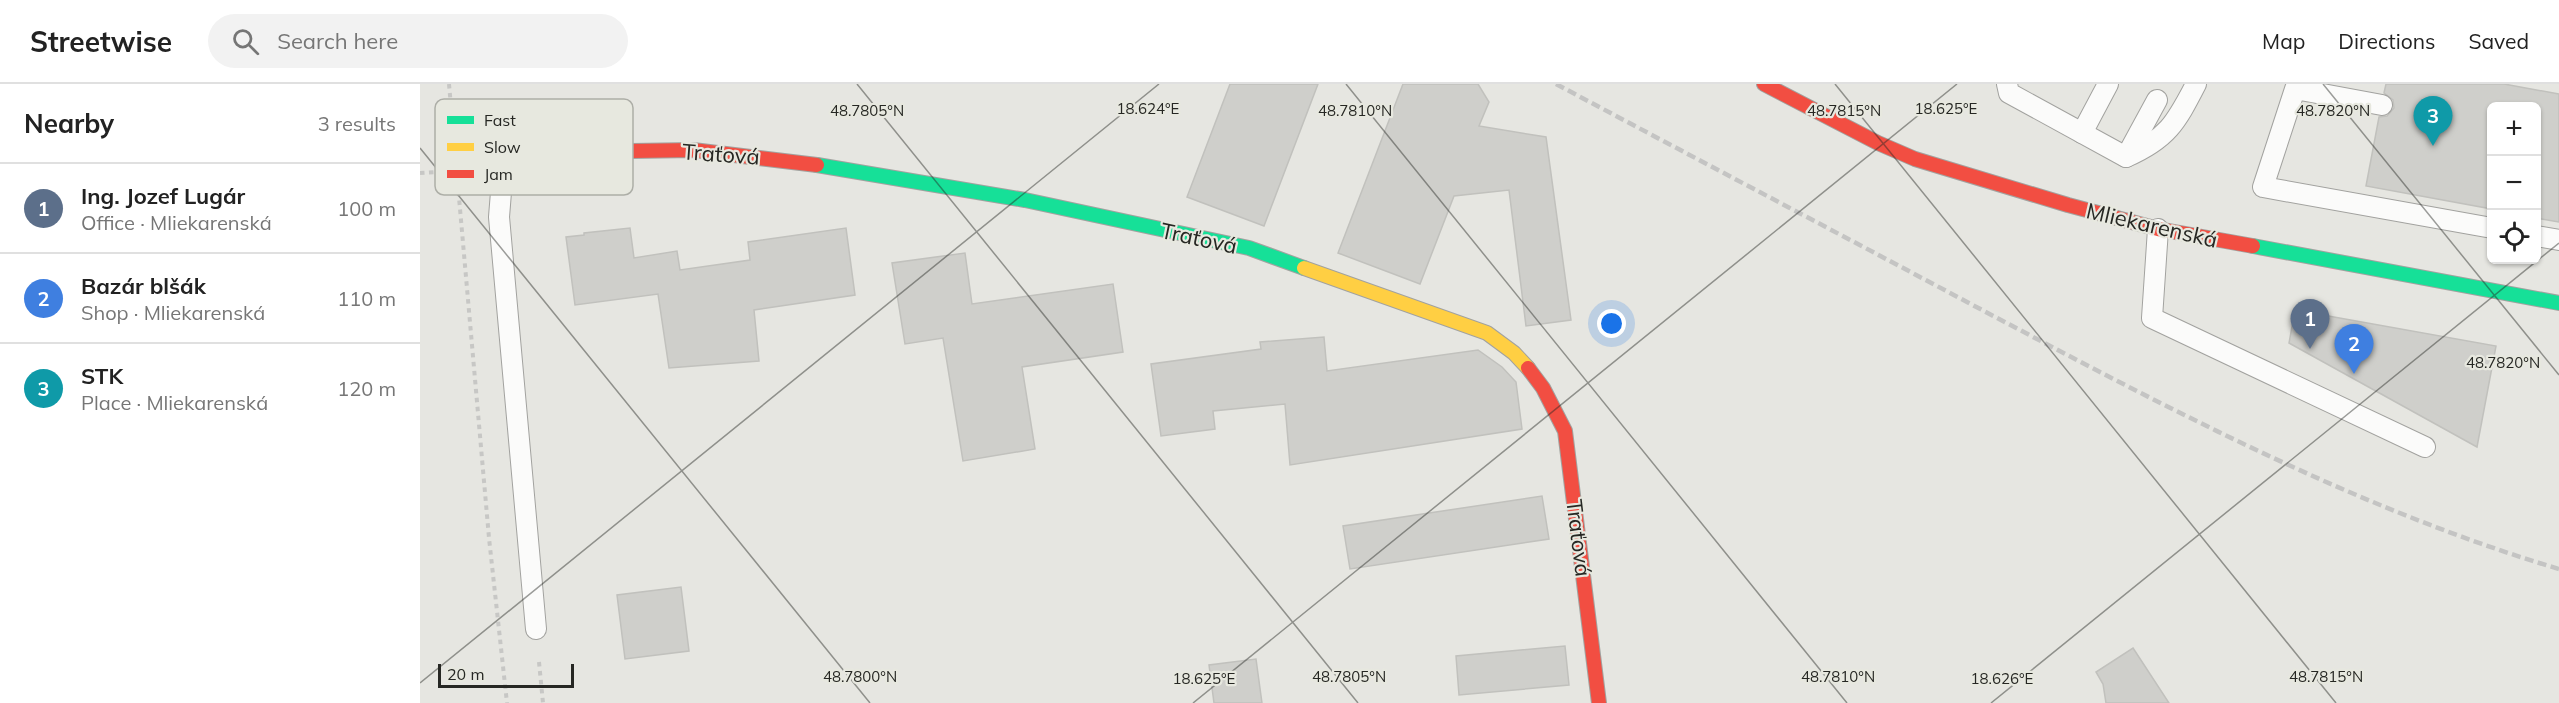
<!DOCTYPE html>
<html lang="en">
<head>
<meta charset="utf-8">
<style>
	:root { --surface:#fff; --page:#f2f2f2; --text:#222; --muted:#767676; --line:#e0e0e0; --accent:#2563eb }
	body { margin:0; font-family:Mulish,sans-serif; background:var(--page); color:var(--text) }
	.controls { position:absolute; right:18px; top:18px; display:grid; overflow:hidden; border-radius:9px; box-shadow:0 2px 4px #0004 }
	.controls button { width:54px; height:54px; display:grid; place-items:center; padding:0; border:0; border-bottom:2px solid var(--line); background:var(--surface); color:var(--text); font:30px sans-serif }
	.scale { position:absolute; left:18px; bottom:15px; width:136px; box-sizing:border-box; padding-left:6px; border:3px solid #262723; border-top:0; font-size:16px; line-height:21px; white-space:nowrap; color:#262723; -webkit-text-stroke:4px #e7e8df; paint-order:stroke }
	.you { position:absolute; left:1192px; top:240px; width:21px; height:21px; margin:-15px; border:4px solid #fff; border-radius:50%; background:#1a73e8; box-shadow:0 0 0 9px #1a73e833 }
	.badge { display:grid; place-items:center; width:39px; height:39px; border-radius:50%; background:var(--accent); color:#fff; font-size:20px; font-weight:700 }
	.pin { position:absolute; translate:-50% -50px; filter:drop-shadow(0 2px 3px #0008) }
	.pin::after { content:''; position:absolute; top:32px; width:21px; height:18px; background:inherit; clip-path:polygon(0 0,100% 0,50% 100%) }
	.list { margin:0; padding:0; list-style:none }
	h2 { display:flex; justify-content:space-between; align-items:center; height:78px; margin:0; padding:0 24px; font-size:26px }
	h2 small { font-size:20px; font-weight:400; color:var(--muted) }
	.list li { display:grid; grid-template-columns:39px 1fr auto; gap:18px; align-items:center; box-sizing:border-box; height:90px; padding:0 24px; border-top:2px solid var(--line) }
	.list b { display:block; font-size:22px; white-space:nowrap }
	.list p { margin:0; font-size:20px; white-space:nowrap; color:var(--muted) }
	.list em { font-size:20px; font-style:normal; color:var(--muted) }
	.icon { flex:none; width:33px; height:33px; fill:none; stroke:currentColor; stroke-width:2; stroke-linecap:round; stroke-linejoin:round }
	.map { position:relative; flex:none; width:2139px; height:619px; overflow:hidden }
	header { display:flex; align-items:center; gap:36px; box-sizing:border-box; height:84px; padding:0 30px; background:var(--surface); border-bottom:2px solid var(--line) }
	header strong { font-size:28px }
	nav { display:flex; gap:33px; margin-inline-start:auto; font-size:21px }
	.search { width:420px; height:54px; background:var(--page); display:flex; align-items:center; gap:15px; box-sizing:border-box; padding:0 21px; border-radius:33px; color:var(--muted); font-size:22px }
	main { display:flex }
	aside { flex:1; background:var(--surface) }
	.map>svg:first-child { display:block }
	.building { fill:#cfcfcb; stroke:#c1c1bd; stroke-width:1.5 }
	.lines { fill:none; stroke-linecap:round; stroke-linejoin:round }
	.lane-casing { stroke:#a2a29f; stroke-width:22 }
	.fast-casing { stroke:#a2a29f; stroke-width:16 }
	.slow-casing { stroke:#a2a29f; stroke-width:16 }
	.jam-casing { stroke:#a2a29f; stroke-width:16 }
	.path { stroke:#c7c7c5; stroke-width:4; stroke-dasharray:4.5 4.5; stroke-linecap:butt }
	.lane { stroke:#fbfbfa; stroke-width:20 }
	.fast { stroke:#16e098; stroke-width:14 }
	.slow { stroke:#ffcf43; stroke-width:14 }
	.jam { stroke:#f24e42; stroke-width:14 }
	.rail { stroke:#c4c4c3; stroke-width:4.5; stroke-dasharray:9 4.5; stroke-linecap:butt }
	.ticks { fill:none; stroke:#262723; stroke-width:1.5; stroke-opacity:0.45 }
	.labels { text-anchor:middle; stroke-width:4.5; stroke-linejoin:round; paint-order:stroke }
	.street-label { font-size:22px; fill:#262723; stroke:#e7e8df }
	.key { fill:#e7e8df; stroke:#adaea7; stroke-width:1.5 }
	.key-label { font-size:16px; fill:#262723 }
	.ticks-label { font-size:15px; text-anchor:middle; fill:#262723; stroke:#e7e8df; stroke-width:4.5; stroke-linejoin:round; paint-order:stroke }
</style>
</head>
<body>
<header>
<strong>Streetwise</strong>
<div class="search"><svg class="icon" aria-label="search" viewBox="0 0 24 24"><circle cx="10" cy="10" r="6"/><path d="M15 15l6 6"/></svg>Search here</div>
<nav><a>Map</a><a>Directions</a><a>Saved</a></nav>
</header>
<main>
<aside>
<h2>Nearby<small>3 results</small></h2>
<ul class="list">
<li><span class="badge" style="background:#5c6f8a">1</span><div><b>Ing. Jozef Lugár</b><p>Office · Mliekarenská</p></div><em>100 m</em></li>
<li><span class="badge" style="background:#3f7fe0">2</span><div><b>Bazár blšák</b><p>Shop · Mliekarenská</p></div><em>110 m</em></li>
<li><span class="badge" style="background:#0f9aa8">3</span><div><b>STK</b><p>Place · Mliekarenská</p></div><em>120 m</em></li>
</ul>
</aside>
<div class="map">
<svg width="2139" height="619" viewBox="0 0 2139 619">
	<rect width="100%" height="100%" fill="#e6e6e1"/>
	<g class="building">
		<polygon points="810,0 898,0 844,142 767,113"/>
		<polygon points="983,0 1058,0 1069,18 1059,42 1126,53 1151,236 1106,242 1089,106 1034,112 1000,200 918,169"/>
		<polygon points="1966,0 2084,0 2139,10 2139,138 2116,134 2116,22 2072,22 2072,125 1946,102 1959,33 1967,32 1974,24 1973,16 1964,9"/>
		<polygon points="210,144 214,174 257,167 260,186 330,176 328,158 426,144 435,211 334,226 339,277 249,284 238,210 155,221 146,153 164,151 164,149"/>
		<polygon points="545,169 552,220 693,200 703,268 602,283 615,365 543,377 523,254 485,260 472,179"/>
		<polygon points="1875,226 2076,262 2057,363 1869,259"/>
		<polygon points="904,253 907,287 1058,266 1082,283 1096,298 1102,345 870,381 865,320 793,327 795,345 741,352 731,280 841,265 840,258"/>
		<polygon points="1122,412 1129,455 930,485 923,442"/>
		<polygon points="261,503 269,567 205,575 197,511"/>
		<polygon points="1145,562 1149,601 1039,611 1036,572"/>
		<polygon points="1713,564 1749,619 1686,619 1683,600 1676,588"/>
		<polygon points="836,575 842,619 794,619 789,581"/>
	</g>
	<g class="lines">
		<defs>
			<g id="lane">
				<polyline points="1587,0 1589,9 1706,73 1737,16"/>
				<polyline points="1962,21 1875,5 1843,103 2072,144"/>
				<polyline points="1662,49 1688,0"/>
				<polyline points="82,69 83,83 79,133 116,545"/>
				<path d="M 1706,73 C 1747,55 1756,39 1776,0"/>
				<polyline points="1738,145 1732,234 2005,363"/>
				<polyline points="2116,152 2139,156"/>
			</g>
			<g id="fast">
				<polyline points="397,81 605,116 829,164 884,184"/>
				<polyline points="1833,162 2139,219"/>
			</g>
			<polyline id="slow" points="884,184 1067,249 1094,269 1108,284"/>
			<g id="jam">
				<polyline points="1344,0 1458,59 1495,75 1648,121 1738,145 1833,162"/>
				<polyline points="82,69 273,66 397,81"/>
				<polyline points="1108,284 1123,304 1145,347 1179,619"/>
			</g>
		</defs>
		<use href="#lane" class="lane-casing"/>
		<use href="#fast" class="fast-casing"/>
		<use href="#slow" class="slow-casing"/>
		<use href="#jam" class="jam-casing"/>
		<g class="path">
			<polyline points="29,0 69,454 87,619"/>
			<polyline points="0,89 47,86"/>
			<polyline points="119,578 123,619"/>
		</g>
		<use href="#lane" class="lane"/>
		<use href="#fast" class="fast"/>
		<use href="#slow" class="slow"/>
		<use href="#jam" class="jam"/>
		<path class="rail" d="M 1136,0 C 1273,73 1410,145 1547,218 C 1738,319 1931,423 2139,485"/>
	</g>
	<path class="ticks" d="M 437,0 L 938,619M 926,0 L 1427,619M 1415,0 L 1916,619M 1903,0 L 2139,291M 0,64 L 450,619M 0,599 L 739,0M 773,619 L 1537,0M 1571,619 L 2139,159"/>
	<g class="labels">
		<g class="street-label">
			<text transform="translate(301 70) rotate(4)" y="8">Traťová</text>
			<text transform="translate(1732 141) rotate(13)" y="8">Mliekarenská</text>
			<text transform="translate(779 154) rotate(12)" y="8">Traťová</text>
			<text transform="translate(1159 454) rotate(83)" y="8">Traťová</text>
		</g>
	</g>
	<rect x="15" y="15" width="198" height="96" rx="9" class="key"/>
	<rect x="27" y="32" width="27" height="8" fill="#16e098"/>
	<rect x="27" y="59" width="27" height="8" fill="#ffcf43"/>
	<rect x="27" y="86" width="27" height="8" fill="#f24e42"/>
	<g class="key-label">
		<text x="64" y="42">Fast</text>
		<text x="64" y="69">Slow</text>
		<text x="64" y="96">Jam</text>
	</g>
	<g class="ticks-label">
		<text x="728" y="30">18.624°E</text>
		<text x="1526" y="30">18.625°E</text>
		<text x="447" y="32">48.7805°N</text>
		<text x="935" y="32">48.7810°N</text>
		<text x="1424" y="32">48.7815°N</text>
		<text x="1913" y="32">48.7820°N</text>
		<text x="2083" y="284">48.7820°N</text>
		<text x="440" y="598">48.7800°N</text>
		<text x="929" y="598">48.7805°N</text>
		<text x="1418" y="598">48.7810°N</text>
		<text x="1906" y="598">48.7815°N</text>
		<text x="784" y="600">18.625°E</text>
		<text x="1582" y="600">18.626°E</text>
	</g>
</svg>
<div class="controls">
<button>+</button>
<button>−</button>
<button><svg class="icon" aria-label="locate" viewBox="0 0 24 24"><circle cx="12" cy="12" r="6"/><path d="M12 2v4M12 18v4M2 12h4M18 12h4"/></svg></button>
</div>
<div class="scale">20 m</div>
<div class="you"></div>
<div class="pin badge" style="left:1890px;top:265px;background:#5c6f8a">1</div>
<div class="pin badge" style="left:1934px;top:290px;background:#3f7fe0">2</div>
<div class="pin badge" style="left:2013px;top:62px;background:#0f9aa8">3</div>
</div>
</main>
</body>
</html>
